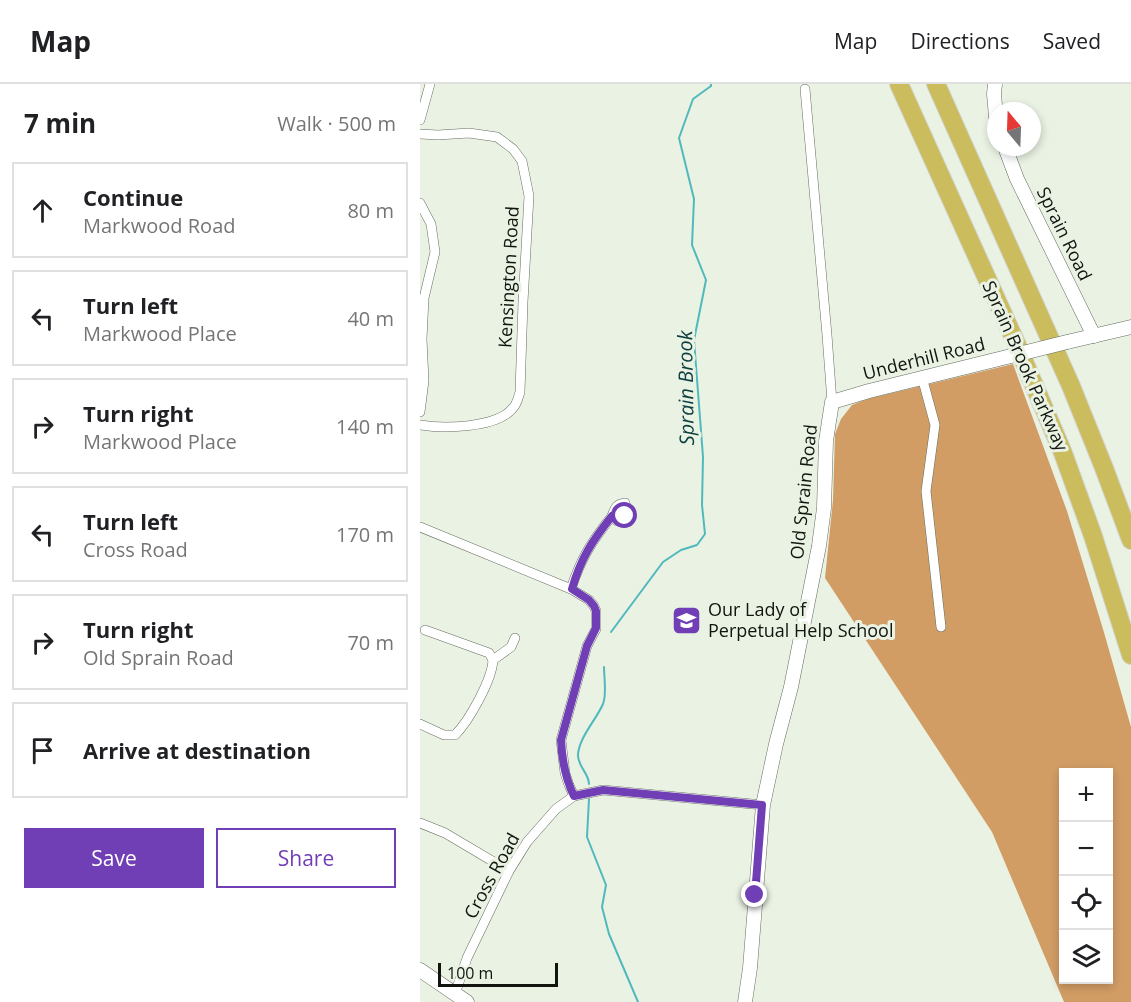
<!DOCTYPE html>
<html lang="en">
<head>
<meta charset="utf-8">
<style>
	:root { --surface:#fff; --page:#f2f2f2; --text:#202124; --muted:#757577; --line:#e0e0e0; --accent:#703eb5 }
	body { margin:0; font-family:"Open Sans",sans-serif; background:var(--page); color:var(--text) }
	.controls { position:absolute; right:18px; bottom:18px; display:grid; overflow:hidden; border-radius:0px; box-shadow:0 3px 9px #0003 }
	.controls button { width:54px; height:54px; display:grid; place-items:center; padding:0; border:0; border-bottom:2px solid var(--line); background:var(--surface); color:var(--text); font:30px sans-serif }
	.compass { position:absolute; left:567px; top:18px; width:54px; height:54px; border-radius:50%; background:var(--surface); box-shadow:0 3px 9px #0003; rotate:341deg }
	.scale { position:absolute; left:18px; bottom:15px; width:120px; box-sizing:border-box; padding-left:6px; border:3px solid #11140f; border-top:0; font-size:16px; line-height:21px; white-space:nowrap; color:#11140f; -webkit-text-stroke:4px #e9f2e3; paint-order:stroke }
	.stop { position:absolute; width:18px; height:18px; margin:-14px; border:4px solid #703eb5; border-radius:50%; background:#fff }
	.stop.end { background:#703eb5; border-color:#fff; box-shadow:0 2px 6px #0008 }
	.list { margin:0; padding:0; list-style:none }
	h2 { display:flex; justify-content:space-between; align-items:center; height:78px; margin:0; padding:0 24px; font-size:26px }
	h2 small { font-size:20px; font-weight:400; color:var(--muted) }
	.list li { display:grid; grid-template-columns:39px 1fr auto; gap:18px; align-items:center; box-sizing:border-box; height:96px; margin:0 12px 12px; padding:0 12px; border:2px solid var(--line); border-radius:0px }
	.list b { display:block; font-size:22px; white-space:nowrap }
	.list p { margin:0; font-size:20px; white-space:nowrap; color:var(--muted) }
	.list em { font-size:20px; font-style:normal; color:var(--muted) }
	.actions { display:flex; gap:12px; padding:18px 24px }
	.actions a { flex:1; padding:14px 0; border:2px solid var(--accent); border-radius:0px; text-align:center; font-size:21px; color:var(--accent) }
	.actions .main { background:var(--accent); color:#fff }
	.icon { flex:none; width:33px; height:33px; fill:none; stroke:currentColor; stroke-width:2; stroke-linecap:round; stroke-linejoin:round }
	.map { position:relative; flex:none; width:711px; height:918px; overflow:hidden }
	header { display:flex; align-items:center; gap:36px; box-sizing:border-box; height:84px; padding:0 30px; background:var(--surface); border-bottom:2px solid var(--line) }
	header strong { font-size:28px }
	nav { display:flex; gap:33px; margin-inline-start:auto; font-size:21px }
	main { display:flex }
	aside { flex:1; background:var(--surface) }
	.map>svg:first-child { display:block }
	.forest { fill:#d29d65; fill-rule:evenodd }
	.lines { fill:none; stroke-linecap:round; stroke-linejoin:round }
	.stream { stroke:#50b9be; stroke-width:2 }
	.street-casing { stroke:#656d60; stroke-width:10 }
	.secondary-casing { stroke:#656d60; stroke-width:15 }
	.highway-casing { stroke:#d4d5d4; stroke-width:20 }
	.street { stroke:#fff; stroke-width:9 }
	.secondary { stroke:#fff; stroke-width:14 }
	.highway { stroke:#cbbc5e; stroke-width:18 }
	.secondary-bridge-casing { stroke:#656d60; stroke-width:15; stroke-linecap:butt }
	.secondary-bridge { stroke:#fff; stroke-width:14 }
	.route { stroke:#703eb5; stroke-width:8 }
	.labels { text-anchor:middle; stroke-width:6; stroke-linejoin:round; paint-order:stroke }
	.street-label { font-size:18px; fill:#11140f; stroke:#e9f2e3 }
	.poi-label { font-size:18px; fill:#11140f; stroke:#e9f2e3; text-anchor:start }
	.water-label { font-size:20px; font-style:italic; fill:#0d3f41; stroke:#e9f2e3 }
</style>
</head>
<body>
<header>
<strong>Map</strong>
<nav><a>Map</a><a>Directions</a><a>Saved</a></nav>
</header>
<main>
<aside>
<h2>7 min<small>Walk · 500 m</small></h2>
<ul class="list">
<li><svg class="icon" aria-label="ahead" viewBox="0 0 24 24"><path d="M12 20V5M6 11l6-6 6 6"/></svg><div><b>Continue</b><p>Markwood Road</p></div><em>80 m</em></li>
<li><svg class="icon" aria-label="left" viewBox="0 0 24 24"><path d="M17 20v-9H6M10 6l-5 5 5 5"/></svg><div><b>Turn left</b><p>Markwood Place</p></div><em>40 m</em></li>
<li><svg class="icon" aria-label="right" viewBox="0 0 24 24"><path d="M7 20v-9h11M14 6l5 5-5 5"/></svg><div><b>Turn right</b><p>Markwood Place</p></div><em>140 m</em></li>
<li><svg class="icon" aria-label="left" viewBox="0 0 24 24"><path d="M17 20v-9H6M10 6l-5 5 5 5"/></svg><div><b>Turn left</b><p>Cross Road</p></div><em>170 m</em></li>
<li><svg class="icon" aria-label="right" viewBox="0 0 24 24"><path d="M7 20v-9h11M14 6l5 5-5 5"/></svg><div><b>Turn right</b><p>Old Sprain Road</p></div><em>70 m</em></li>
<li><svg class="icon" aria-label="arrive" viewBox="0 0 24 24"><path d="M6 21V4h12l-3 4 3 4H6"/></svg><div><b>Arrive at destination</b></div></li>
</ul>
<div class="actions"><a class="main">Save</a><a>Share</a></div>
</aside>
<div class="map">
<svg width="711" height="918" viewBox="0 0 711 918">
	<rect width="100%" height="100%" fill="#e9f2e3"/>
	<path class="forest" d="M 593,280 L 647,427 L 683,545 L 711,643 L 711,918 L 644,918 L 572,748 L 405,494 L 413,416 L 415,350 L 421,335 L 432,321 L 447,315 ZM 644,688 L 688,688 L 688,896 L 644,896 Z"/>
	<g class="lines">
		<g class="stream">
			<polyline points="191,548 243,478 261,466 277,461 285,450 282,421 283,373 274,256 286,196 272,161 274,115 259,54 273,15 291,2 291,0"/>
			<path d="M 169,700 C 169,689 157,682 158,670 C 160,652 176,636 183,620 C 187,610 184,594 184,583"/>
			<polyline points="169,715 167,753 186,801 182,823 189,850 218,918"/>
		</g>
		<defs>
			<g id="street">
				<polyline points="385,5 407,251 412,318"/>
				<polyline points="0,36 10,0"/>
				<path d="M 0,50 L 18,51 L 49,49 L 77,53 L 93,65 L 102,77 L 109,112 L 103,218 L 100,308 C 98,314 97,321 92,325 C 76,344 23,345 0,341"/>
				<polyline points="0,119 11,140 15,168 4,214 2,255 4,297 0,328"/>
				<polyline points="502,293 515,341 506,407 521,543"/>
				<path d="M 205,419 L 208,428 L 204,435 L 197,437 L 192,432 C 195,424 196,420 205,419 Z"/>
				<polyline points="0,443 151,505 169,516 174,522 176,527 176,545 167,562 141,656 145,689 149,701 154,712"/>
				<path d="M 151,505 C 161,474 172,457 192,432"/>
				<polyline points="5,546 69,569 73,576"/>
				<polyline points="73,576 91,563 95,554"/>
				<path d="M 0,640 L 24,651 L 35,651 C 49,637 72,596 73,576"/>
				<polyline points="0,739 25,749 89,787"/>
				<polyline points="35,910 47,874 89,787 107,758 136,725 154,712 183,706 343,721"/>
			</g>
			<g id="secondary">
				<polyline points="575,0 574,10 576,33"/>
				<polyline points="585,63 597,95 674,252"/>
				<polyline points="647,258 711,243"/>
				<polyline points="0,886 47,918"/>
				<polyline points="325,918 330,884 343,721 356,660 371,603 399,462 404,424 406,357 412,318 449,307 591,272"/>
			</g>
			<g id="highway">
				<polyline points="479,0 597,261 643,369 673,452 711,571"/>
				<polyline points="516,0 651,302 684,384 711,456"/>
			</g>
		</defs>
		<use href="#street" class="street-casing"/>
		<use href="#secondary" class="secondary-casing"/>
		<use href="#highway" class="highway-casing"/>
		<use href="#street" class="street"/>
		<use href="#secondary" class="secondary"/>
		<use href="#highway" class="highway"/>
		<defs>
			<polyline id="secondary-bridge" points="591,272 647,258"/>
		</defs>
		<use href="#secondary-bridge" class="secondary-bridge-casing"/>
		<use href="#secondary-bridge" class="secondary-bridge"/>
	</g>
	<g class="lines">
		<path class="route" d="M 205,432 L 204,435 L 197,437 L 192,432 C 172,457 161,474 152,505 L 169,516 L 174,522 L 176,527 L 176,544 L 167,562 L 141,656 C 142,676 145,694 154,712 L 183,706 L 342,721 L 335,811"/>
	</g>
	<defs>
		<symbol id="school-square" viewBox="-11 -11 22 22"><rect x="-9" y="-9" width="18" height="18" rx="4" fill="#703eb5" stroke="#e9f2e3"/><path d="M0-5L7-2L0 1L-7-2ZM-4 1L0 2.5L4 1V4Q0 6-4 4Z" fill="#fff"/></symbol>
	</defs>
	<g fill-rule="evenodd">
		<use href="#school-square" x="250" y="520" width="33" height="33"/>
	</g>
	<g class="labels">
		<g class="street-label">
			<text transform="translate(644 150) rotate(64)" y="6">Sprain Road</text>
			<text transform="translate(89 193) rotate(-87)" y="6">Kensington Road</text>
			<text transform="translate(504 275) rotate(-14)" y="6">Underhill Road</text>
			<text transform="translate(605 282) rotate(66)" y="6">Sprain Brook Parkway</text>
			<text transform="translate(384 408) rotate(-84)" y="6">Old Sprain Road</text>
			<text transform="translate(72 792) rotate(-61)" y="6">Cross Road</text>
		</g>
		<g class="poi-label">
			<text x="288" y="532">Our Lady of<tspan x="288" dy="21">Perpetual Help School</tspan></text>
		</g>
		<g class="water-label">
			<text transform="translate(266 304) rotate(-91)" y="7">Sprain Brook</text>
		</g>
	</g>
</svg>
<div class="controls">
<button>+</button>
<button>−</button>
<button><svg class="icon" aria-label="locate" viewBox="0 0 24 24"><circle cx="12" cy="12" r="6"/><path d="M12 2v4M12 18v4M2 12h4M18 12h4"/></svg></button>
<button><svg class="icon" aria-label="layers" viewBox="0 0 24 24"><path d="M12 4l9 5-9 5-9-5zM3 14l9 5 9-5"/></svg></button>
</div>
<svg class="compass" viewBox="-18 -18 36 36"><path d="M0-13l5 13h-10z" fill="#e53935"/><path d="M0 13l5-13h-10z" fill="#757577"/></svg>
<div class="scale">100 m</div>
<div class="stop" style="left:205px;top:432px"></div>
<div class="stop end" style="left:335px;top:811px"></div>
</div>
</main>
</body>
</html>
